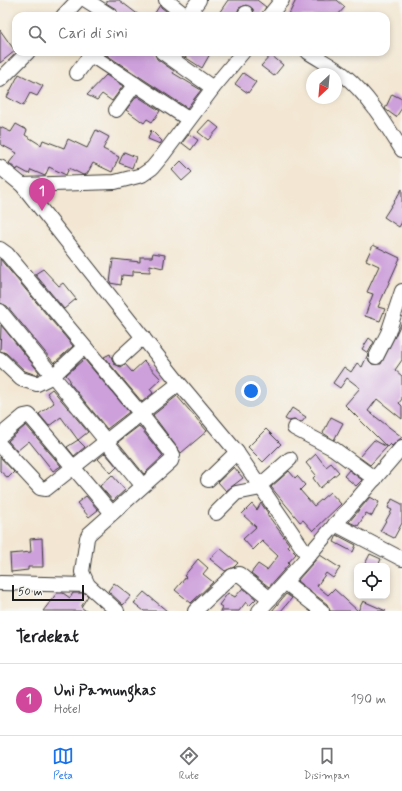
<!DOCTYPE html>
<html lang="id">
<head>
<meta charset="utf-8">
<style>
	:root { --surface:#fff; --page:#f2f2f2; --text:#202124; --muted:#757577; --line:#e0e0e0; --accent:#1a73e8 }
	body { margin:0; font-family:Mynerve,sans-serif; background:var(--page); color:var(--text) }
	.controls { position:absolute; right:12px; bottom:12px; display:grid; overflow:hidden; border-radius:8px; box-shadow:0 2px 6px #0003 }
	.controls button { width:36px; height:36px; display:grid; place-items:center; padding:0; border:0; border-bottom:1px solid var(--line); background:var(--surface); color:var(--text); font:20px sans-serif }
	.compass { position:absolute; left:306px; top:68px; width:36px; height:36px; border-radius:50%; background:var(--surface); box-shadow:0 2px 6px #0003; rotate:206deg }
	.scale { position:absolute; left:12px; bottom:10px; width:72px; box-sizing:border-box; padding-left:4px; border:2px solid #1c1c1c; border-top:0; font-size:11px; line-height:14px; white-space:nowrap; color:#1c1c1c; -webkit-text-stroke:3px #f6f6f2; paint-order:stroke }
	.you { position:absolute; left:251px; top:391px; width:14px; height:14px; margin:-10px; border:3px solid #fff; border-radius:50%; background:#1a73e8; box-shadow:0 0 0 6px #1a73e833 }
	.badge { display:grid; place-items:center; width:26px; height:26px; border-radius:50%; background:var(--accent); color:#fff; font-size:13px; font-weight:700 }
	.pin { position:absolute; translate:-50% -33px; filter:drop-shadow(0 1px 2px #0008) }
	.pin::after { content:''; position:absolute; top:21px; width:14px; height:12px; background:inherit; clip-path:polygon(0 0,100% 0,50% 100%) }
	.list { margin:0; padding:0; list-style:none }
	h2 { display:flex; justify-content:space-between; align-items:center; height:52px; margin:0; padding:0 16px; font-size:17px }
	h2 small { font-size:13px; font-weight:400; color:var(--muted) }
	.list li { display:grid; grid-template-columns:26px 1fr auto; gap:12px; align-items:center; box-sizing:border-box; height:72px; padding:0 16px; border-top:1px solid var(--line) }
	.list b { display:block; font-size:15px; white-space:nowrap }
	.list p { margin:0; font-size:13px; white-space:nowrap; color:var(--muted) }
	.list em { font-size:13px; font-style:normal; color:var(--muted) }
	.icon { flex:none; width:22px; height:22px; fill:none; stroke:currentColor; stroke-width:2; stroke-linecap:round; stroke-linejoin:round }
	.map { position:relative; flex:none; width:402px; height:611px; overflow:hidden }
	.search { position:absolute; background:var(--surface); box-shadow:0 2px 6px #0003; left:12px; right:12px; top:12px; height:44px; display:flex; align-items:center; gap:10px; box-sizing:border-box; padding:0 14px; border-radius:12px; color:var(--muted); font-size:15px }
	.sheet { height:124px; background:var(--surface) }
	nav { display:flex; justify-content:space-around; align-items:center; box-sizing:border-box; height:56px; border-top:1px solid var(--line); background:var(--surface); font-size:11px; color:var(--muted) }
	nav a { display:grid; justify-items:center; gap:2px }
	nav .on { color:var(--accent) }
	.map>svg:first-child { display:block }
	.building { fill:#cda0db }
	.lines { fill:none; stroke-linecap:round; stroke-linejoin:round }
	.minor-casing { stroke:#3c3a37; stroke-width:16 }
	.minor { stroke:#fff; stroke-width:14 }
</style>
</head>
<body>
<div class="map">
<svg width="402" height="611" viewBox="0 0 402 611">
	<rect width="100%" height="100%" fill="#f6f6f2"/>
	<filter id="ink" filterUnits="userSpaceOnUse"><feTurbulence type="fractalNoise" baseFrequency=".025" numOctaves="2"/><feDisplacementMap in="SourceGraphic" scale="8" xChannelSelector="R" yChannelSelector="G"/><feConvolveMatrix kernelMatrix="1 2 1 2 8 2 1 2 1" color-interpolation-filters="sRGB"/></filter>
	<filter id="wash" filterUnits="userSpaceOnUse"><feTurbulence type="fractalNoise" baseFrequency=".012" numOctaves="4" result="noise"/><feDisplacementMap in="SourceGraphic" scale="16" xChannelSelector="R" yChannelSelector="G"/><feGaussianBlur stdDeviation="0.9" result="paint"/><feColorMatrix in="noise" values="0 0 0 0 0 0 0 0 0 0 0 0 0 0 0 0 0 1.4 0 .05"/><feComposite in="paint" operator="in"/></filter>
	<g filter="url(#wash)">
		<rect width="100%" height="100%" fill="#f3e7d3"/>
		<g id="blocks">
			<g class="building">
				<polygon points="108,0 119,0 140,16 119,16 116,9 106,3"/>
				<polygon points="228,0 257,0 266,7 261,16 254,16 253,9 246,5 239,8 236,16 217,16"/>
				<polygon points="296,0 337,0 345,7 337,16 288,16"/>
				<polygon points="160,5 161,7 172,16 153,16"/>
				<polygon points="0,30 15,51 0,63"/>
				<polygon points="102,52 154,52 157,59 174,71 173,73 201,90 187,108"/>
				<polygon points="177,52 211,52 202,68"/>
				<polygon points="271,55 283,65 274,76 261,66"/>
				<polygon points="243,73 256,82 248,93 235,84"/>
				<polygon points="19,74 43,86 37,96 30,93 23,106 7,97"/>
				<polygon points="106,75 123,86 112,101 102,94 97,100 87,95"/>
				<polygon points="392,94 402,99 402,108 396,117 385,109"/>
				<polygon points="137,96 160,111 152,122 147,119 144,123 126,110"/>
				<polygon points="209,120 219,128 208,140 198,132"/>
				<polygon points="16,124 27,130 25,135 41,145 43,140 64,148 68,139 87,148 96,130 109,137 103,149 119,157 112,172 93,163 87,174 83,175 69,168 66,175 49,167 45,176 31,170 29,174 18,168 17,170 9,163 17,153 0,144 0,127 11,132"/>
				<polygon points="151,130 162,141 160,144 148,139"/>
				<polygon points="189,134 198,140 191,150 182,143"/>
				<polygon points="124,152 136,157 132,168 119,163"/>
				<polygon points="181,161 192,172 182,181 172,170"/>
				<polygon points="402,189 402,222 399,227 384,217"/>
				<polygon points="373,245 400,258 378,307 385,309 380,321 365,316 373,294 367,292 379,266 366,260"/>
				<polygon points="153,253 165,255 163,268 150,265 150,272 133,271 133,276 122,275 121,285 110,283 113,259 140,262 140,257 152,257"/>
				<polygon points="0,259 73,346 54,363 7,306 0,303"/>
				<polygon points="43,269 59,286 63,283 76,299 64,309 35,274"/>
				<polygon points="402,322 402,360 395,370 402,376 402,399 399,403 402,406 402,419 377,399 368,411 402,437 392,446 390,444 387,447 345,405 360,388 347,378 340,388 333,383 344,367 351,372 357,363 362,367 368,354 369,361 372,364 381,364"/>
				<polygon points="1,325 39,372 39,373 36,375 25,371 6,353 0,351"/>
				<polygon points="369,338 374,342 368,353 362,349"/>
				<polygon points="110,354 114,364 121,367 125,364 132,372 144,361 161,379 150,389 153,393 142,402 104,357"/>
				<polygon points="84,359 129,412 107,429 69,382 70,380 66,375"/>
				<polygon points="52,389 88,432 78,440 61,417 49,426 39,414 54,403 47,393"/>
				<polygon points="177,396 207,431 181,453 153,415"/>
				<polygon points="292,408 306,417 302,422 294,420 289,421 285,419"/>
				<polygon points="331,417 343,423 334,440 323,433"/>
				<polygon points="26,425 61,466 53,471 29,441 17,451 8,441"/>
				<polygon points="139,426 163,456 144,474 118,442"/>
				<polygon points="266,429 281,444 263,462 248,447"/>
				<polygon points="78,440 85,447 74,456 67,447"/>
				<polygon points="374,440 387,447 370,465 359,457"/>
				<polygon points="105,453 117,467 111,473 98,459"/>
				<polygon points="316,454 326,467 331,463 339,472 320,488 313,478 316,475 306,463"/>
				<polygon points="0,457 14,472 8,478 0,471"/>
				<polygon points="234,467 243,478 226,491 218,482"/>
				<polygon points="349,470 362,480 356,486 344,476"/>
				<polygon points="289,471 295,478 297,476 305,485 300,490 314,506 330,492 341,504 313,531 303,520 300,522 271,487"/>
				<polygon points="112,475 125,490 113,501 100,486"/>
				<polygon points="86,496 98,510 89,517 77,503"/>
				<polygon points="370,497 379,502 372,516 366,513 358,526 349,522"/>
				<polygon points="392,499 402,504 402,523 394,538 380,531 392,510 388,508"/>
				<polygon points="261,503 268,513 267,514 289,544 288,546 296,554 288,563 289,564 269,587 251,573 258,564 267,570 278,556 262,541 253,550 243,539 256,527 242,514 252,504 257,510"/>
				<polygon points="337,535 356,545 353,552 334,542"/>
				<polygon points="42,538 43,567 28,567 28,570 11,572 10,554 31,552 30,539"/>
				<polygon points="220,548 238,563 234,567 225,571 210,559"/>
				<polygon points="370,554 381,559 378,566 364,566"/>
				<polygon points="320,555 340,568 333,578 326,573 317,586 328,595 334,589 358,611 363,601 386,611 330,611 327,604 297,581"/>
				<polygon points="198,559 208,568 203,574 213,582 191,603 175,590 186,577 184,576"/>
				<polygon points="114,583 131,596 123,605 108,591"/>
				<polygon points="243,588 256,599 249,606 246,602 239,611 220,611 222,607 219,605 228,593 235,597"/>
				<polygon points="144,592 167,611 144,611 134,603"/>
				<polygon points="57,593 63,593 70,598 73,593 85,593 88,596 81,607 86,611 43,611"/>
				<polygon points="286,594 292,598 281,611 272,611"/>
			</g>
		</g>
	</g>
	<g filter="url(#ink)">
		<use href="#blocks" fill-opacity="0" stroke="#3c3a37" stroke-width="1"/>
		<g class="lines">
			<defs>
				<g id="minor">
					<polyline points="86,0 111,16"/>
					<polyline points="166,0 186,16"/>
					<polyline points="63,16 78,0"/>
					<polyline points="187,16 199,0"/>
					<polyline points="244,16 246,13"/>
					<polyline points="269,16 282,0"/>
					<polyline points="92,52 91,54 97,59 188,119"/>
					<polyline points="162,52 213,88"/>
					<path d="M 308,52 C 320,60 333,66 344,75 C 369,96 385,123 402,150"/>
					<polyline points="77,73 91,54"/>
					<polyline points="0,80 28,52"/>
					<polyline points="116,110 135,84"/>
					<polyline points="0,167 22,185 179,383 236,451 308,556 259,611"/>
					<polyline points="22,185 115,182 142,175 152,168 162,156 213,88 243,52"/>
					<polyline points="0,249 7,254 141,414 173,455 171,461 89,534 87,538 82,572 88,585 117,611"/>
					<polyline points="0,311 142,485"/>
					<polyline points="376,357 388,333 402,291"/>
					<polyline points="120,358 143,337"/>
					<polyline points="0,359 21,379 37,384 53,376 84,347"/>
					<polyline points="294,428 334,449 375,479"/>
					<polyline points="0,436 24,416 29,415 111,512"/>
					<polyline points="0,445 40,488 46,489 173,388"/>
					<polyline points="208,480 237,452"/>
					<polyline points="216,513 236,493 256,489 290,459"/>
					<polyline points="335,524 402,559"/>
					<polyline points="308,556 402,447"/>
					<polyline points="285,582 322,611"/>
					<polyline points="0,583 88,585"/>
					<polyline points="195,611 232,576 239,574 270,599"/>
				</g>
			</defs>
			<use href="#minor" class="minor-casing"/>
			<use href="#minor" class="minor"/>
		</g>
	</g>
</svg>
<div class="controls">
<button><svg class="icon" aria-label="locate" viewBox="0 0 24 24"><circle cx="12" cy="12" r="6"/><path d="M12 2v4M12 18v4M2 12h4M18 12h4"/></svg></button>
</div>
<svg class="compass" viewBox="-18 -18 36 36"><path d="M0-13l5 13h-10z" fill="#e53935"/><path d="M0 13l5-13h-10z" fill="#757577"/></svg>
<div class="scale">50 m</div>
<div class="you"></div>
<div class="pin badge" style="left:42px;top:211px;background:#d1479c">1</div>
<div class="search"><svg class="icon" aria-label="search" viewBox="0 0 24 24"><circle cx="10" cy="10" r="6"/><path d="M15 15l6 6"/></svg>Cari di sini</div>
</div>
<section class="sheet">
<h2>Terdekat<small></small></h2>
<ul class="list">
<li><span class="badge" style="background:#d1479c">1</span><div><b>Uni Pamungkas</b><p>Hotel</p></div><em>190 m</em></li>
</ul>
</section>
<nav>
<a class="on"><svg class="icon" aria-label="map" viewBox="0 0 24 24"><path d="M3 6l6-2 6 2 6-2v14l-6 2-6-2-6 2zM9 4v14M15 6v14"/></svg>Peta</a>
<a><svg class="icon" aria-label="directions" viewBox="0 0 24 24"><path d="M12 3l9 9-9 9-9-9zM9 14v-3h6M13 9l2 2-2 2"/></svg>Rute</a>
<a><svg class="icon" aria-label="saved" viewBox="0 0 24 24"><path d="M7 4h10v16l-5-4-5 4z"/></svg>Disimpan</a>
</nav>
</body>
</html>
